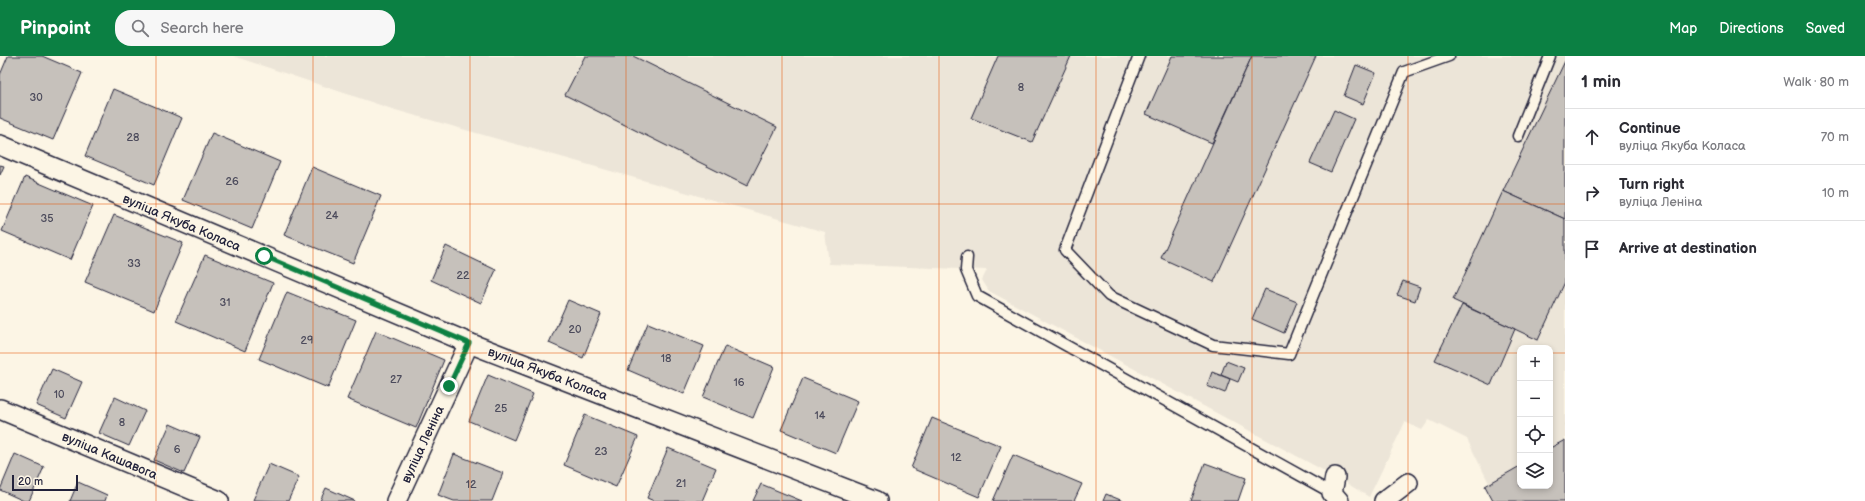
<!DOCTYPE html>
<html lang="en">
<head>
<meta charset="utf-8">
<style>
	:root { --surface:#fff; --page:#f7f7f7; --text:#2b2b33; --muted:#7c7c81; --line:#e1e1e2; --accent:#0b8043 }
	body { margin:0; font-family:"Balsamiq Sans",sans-serif; background:var(--page); color:var(--text) }
	.controls { position:absolute; right:12px; bottom:12px; display:grid; overflow:hidden; border-radius:8px; box-shadow:0 2px 6px #0003 }
	.controls button { width:36px; height:36px; display:grid; place-items:center; padding:0; border:0; border-bottom:1px solid var(--line); background:var(--surface); color:var(--text); font:20px sans-serif }
	.scale { position:absolute; left:12px; bottom:10px; width:66px; box-sizing:border-box; padding-left:4px; border:2px solid #22223b; border-top:0; font-size:11px; line-height:14px; white-space:nowrap; color:#22223b; -webkit-text-stroke:3px #fcf5e5; paint-order:stroke }
	.stop { position:absolute; width:12px; height:12px; margin:-9px; border:3px solid #0b8043; border-radius:50%; background:#fff }
	.stop.end { background:#0b8043; border-color:#fff; box-shadow:0 1px 4px #0008 }
	.list { margin:0; padding:0; list-style:none }
	h2 { display:flex; justify-content:space-between; align-items:center; height:52px; margin:0; padding:0 16px; font-size:17px }
	h2 small { font-size:13px; font-weight:400; color:var(--muted) }
	.list li { display:grid; grid-template-columns:26px 1fr auto; gap:12px; align-items:center; box-sizing:border-box; height:56px; padding:0 16px; border-top:1px solid var(--line) }
	.list b { display:block; font-size:15px; white-space:nowrap }
	.list p { margin:0; font-size:13px; white-space:nowrap; color:var(--muted) }
	.list em { font-size:13px; font-style:normal; color:var(--muted) }
	.icon { flex:none; width:22px; height:22px; fill:none; stroke:currentColor; stroke-width:2; stroke-linecap:round; stroke-linejoin:round }
	.map { position:relative; flex:none; width:1565px; height:445px; overflow:hidden }
	header { display:flex; align-items:center; gap:24px; box-sizing:border-box; height:56px; padding:0 20px; background:var(--accent); color:#fff }
	header strong { font-size:19px }
	nav { display:flex; gap:22px; margin-inline-start:auto; font-size:14px }
	.search { width:280px; height:36px; background:var(--page); display:flex; align-items:center; gap:10px; box-sizing:border-box; padding:0 14px; border-radius:16px; color:var(--muted); font-size:15px }
	main { display:flex }
	aside { flex:1; background:var(--surface) }
	.map>svg:first-child { display:block }
	.built { fill:#ece5d8; fill-rule:evenodd }
	.building { fill:#c6c1bb; stroke:#22223b }
	.lines { fill:none; stroke-linecap:round; stroke-linejoin:round }
	.lane-casing { stroke:#22223b; stroke-width:13 }
	.street-casing { stroke:#22223b; stroke-width:22 }
	.lane { stroke:#fcf5e5; stroke-width:10 }
	.street { stroke:#fcf5e5; stroke-width:19 }
	.route { stroke:#0b8043; stroke-width:5 }
	.grid { fill:none; stroke:#e8590c; stroke-width:1; stroke-opacity:0.55 }
	.labels { text-anchor:middle; stroke-width:3; stroke-linejoin:round; paint-order:stroke }
	.number-label { font-size:11px; fill:#4b4a5b }
	.street-label { font-size:13px; fill:#22223b; stroke:#fcf5e5 }
</style>
</head>
<body>
<header>
<strong>Pinpoint</strong>
<div class="search"><svg class="icon" aria-label="search" viewBox="0 0 24 24"><circle cx="10" cy="10" r="6"/><path d="M15 15l6 6"/></svg>Search here</div>
<nav><a>Map</a><a>Directions</a><a>Saved</a></nav>
</header>
<main>
<div class="map">
<svg width="1565" height="445" viewBox="0 0 1565 445">
	<rect width="100%" height="100%" fill="#fcf5e5"/>
	<filter id="ink" filterUnits="userSpaceOnUse"><feTurbulence type="fractalNoise" baseFrequency=".025" numOctaves="2"/><feDisplacementMap in="SourceGraphic" scale="8" xChannelSelector="R" yChannelSelector="G"/><feConvolveMatrix kernelMatrix="1 2 1 2 8 2 1 2 1" color-interpolation-filters="sRGB"/></filter>
	<g filter="url(#ink)">
		<path class="built" d="M 233,0 L 1565,0 L 1565,445 L 1498,445 L 1467,383 L 1429,364 L 1422,374 L 1405,366 L 1369,441 L 1345,426 L 989,235 L 982,224 L 987,214 L 829,208 L 825,176 L 392,53 ZM 1520,292 L 1550,292 L 1550,430 L 1520,430 Z"/>
		<g class="building">
			<polygon points="8,0 42,0 82,17 53,84 0,62 0,19"/>
			<polygon points="585,0 633,0 777,71 747,130 565,39"/>
			<polygon points="998,0 1071,0 1032,86 971,62"/>
			<polygon points="1172,0 1252,0 1212,87 1146,58"/>
			<polygon points="1252,0 1316,0 1214,226 1161,202"/>
			<polygon points="1565,5 1565,163 1503,135"/>
			<polygon points="1356,9 1376,17 1363,48 1344,40"/>
			<polygon points="113,33 182,62 154,129 85,100"/>
			<polygon points="1334,54 1354,63 1331,116 1310,107"/>
			<polygon points="212,77 280,106 252,173 183,144"/>
			<polygon points="0,109 4,110 0,119"/>
			<polygon points="312,111 381,140 353,207 284,179"/>
			<polygon points="25,121 93,150 70,204 2,175"/>
			<polygon points="1503,135 1565,163 1565,226 1538,284 1453,244"/>
			<polygon points="114,159 183,187 154,255 85,226"/>
			<polygon points="446,190 496,214 481,247 431,224"/>
			<polygon points="205,199 273,227 245,295 176,265"/>
			<polygon points="1403,225 1420,231 1415,245 1397,239"/>
			<polygon points="1265,233 1297,246 1284,277 1252,263"/>
			<polygon points="287,236 356,264 328,332 259,303"/>
			<polygon points="568,244 601,258 583,302 549,287"/>
			<polygon points="1462,249 1515,273 1491,329 1435,304"/>
			<polygon points="648,267 704,290 684,338 628,314"/>
			<polygon points="376,275 444,304 416,372 347,343"/>
			<polygon points="725,290 774,311 753,362 703,341"/>
			<polygon points="1226,305 1244,312 1238,326 1221,319"/>
			<polygon points="52,313 82,326 66,362 36,349"/>
			<polygon points="1212,316 1230,323 1225,337 1207,330"/>
			<polygon points="488,319 533,338 514,384 469,365"/>
			<polygon points="803,322 858,345 836,397 781,374"/>
			<polygon points="115,341 145,355 129,390 99,377"/>
			<polygon points="585,359 638,381 616,431 564,409"/>
			<polygon points="932,362 1001,390 979,441 911,412"/>
			<polygon points="170,368 200,381 184,417 154,404"/>
			<polygon points="1565,384 1565,445 1493,445 1485,430 1520,410 1520,430 1550,430 1550,392"/>
			<polygon points="668,392 716,412 702,445 654,445 647,442"/>
			<polygon points="15,398 44,411 29,445 24,445 0,434"/>
			<polygon points="454,398 503,417 492,445 454,445 438,439"/>
			<polygon points="1013,399 1082,428 1074,445 993,445"/>
			<polygon points="1205,407 1246,422 1238,445 1191,445"/>
			<polygon points="269,408 299,421 288,445 253,444"/>
			<polygon points="78,426 107,439 105,445 70,445"/>
			<polygon points="761,428 802,445 753,445"/>
			<polygon points="326,432 355,445 320,445"/>
			<polygon points="1106,438 1123,445 1103,445"/>
		</g>
		<g class="lines">
			<defs>
				<g id="lane">
					<polyline points="1139,0 1065,194 1109,240 1213,289 1289,298 1404,16 1449,0"/>
					<polyline points="1518,80 1550,0"/>
					<polyline points="967,201 966,214 977,240 1332,437"/>
				</g>
				<g id="street">
					<polyline points="0,89 469,287 877,445"/>
					<polyline points="0,353 219,445"/>
					<polyline points="1335,421 1332,437 1339,445"/>
					<polyline points="396,445 469,287"/>
					<polyline points="1384,445 1408,427"/>
				</g>
			</defs>
			<use href="#lane" class="lane-casing"/>
			<use href="#street" class="street-casing"/>
			<use href="#lane" class="lane"/>
			<use href="#street" class="street"/>
		</g>
	</g>
	<g class="lines" filter="url(#ink)">
		<polyline class="route" points="264,200 469,287 449,330"/>
	</g>
	<path class="grid" d="M 156,0 L 156,445M 313,0 L 313,445M 470,0 L 470,445M 626,0 L 626,445M 782,0 L 782,445M 939,0 L 939,445M 1096,0 L 1096,445M 1252,0 L 1252,445M 1408,0 L 1408,445M 0,148 L 1565,148M 0,297 L 1520,297M 1550,297 L 1565,297"/>
	<g class="labels">
		<g class="number-label">
			<text x="1021" y="35">8</text>
			<text x="36" y="45">30</text>
			<text x="133" y="85">28</text>
			<text x="232" y="129">26</text>
			<text x="332" y="163">24</text>
			<text x="47" y="166">35</text>
			<text x="134" y="211">33</text>
			<text x="463" y="223">22</text>
			<text x="225" y="250">31</text>
			<text x="575" y="277">20</text>
			<text x="307" y="288">29</text>
			<text x="666" y="306">18</text>
			<text x="396" y="327">27</text>
			<text x="739" y="330">16</text>
			<text x="59" y="342">10</text>
			<text x="501" y="356">25</text>
			<text x="820" y="363">14</text>
			<text x="122" y="370">8</text>
			<text x="177" y="397">6</text>
			<text x="601" y="399">23</text>
			<text x="956" y="405">12</text>
			<text x="681" y="431">21</text>
			<text x="471" y="432">12</text>
		</g>
		<g class="street-label">
			<text transform="translate(182 166) rotate(23)" y="5">вуліца Якуба Коласа</text>
			<text transform="translate(548 317) rotate(21)" y="5">вуліца Якуба Коласа</text>
			<text transform="translate(422 388) rotate(-65)" y="5">вуліца Леніна</text>
			<text transform="translate(110 399) rotate(23)" y="5">вуліца Кашавога</text>
		</g>
	</g>
</svg>
<div class="controls">
<button>+</button>
<button>−</button>
<button><svg class="icon" aria-label="locate" viewBox="0 0 24 24"><circle cx="12" cy="12" r="6"/><path d="M12 2v4M12 18v4M2 12h4M18 12h4"/></svg></button>
<button><svg class="icon" aria-label="layers" viewBox="0 0 24 24"><path d="M12 4l9 5-9 5-9-5zM3 14l9 5 9-5"/></svg></button>
</div>
<div class="scale">20 m</div>
<div class="stop" style="left:264px;top:200px"></div>
<div class="stop end" style="left:449px;top:330px"></div>
</div>
<aside>
<h2>1 min<small>Walk · 80 m</small></h2>
<ul class="list">
<li><svg class="icon" aria-label="ahead" viewBox="0 0 24 24"><path d="M12 20V5M6 11l6-6 6 6"/></svg><div><b>Continue</b><p>вуліца Якуба Коласа</p></div><em>70 m</em></li>
<li><svg class="icon" aria-label="right" viewBox="0 0 24 24"><path d="M7 20v-9h11M14 6l5 5-5 5"/></svg><div><b>Turn right</b><p>вуліца Леніна</p></div><em>10 m</em></li>
<li><svg class="icon" aria-label="arrive" viewBox="0 0 24 24"><path d="M6 21V4h12l-3 4 3 4H6"/></svg><div><b>Arrive at destination</b></div></li>
</ul>
</aside>
</main>
</body>
</html>
